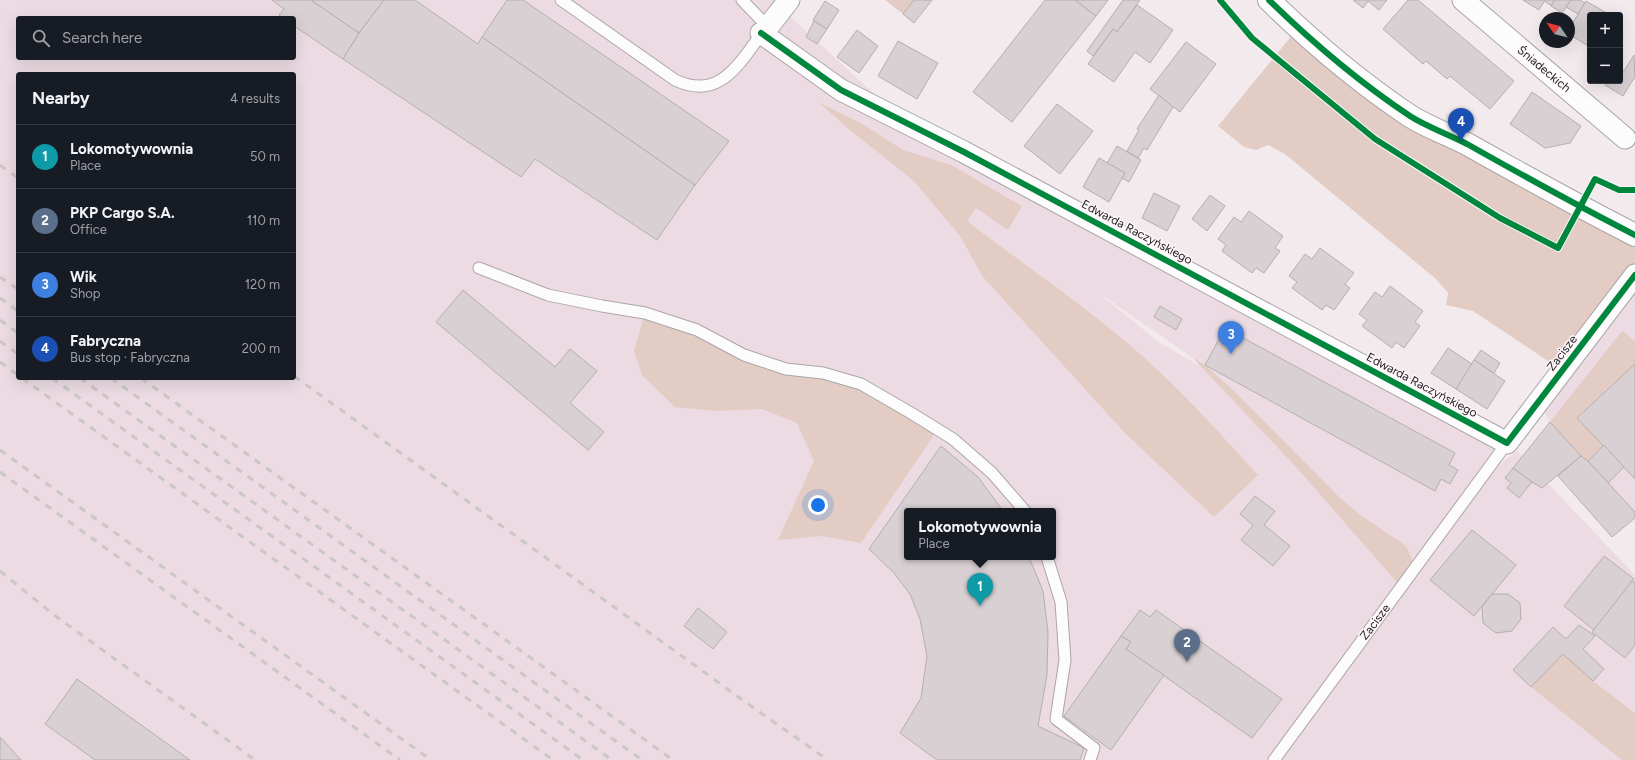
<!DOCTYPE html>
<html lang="en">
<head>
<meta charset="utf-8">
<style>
	:root { --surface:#171b24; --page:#242831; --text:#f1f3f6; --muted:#9ea1a6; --line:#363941; --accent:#0f766e }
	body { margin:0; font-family:Figtree,sans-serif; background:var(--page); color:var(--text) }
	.controls { position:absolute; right:12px; top:12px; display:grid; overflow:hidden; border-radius:4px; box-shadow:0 4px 16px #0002 }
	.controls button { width:36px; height:36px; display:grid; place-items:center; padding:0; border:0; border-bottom:1px solid var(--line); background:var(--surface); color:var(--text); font:20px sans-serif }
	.compass { position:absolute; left:1539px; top:12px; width:36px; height:36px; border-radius:50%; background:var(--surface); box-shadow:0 4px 16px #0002; rotate:305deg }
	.you { position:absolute; left:818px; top:505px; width:14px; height:14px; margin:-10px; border:3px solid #fff; border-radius:50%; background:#1a73e8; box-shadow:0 0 0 6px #1a73e833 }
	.badge { display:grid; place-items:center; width:26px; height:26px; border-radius:50%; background:var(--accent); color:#fff; font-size:13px; font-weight:700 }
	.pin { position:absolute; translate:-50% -33px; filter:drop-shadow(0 1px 2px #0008) }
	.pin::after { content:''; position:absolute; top:21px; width:14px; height:12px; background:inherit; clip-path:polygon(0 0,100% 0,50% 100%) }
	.popup { position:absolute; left:904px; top:508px; width:152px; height:52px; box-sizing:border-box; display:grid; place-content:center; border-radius:4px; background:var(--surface); filter:drop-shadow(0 1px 3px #0005); font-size:13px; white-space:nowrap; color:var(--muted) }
	.popup b { font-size:15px; color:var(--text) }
	.popup::after { content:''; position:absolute; left:50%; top:100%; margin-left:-8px; border:8px solid transparent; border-top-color:var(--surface) }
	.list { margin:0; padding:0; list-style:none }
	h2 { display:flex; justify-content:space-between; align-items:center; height:52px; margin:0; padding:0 16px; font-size:17px }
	h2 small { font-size:13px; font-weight:400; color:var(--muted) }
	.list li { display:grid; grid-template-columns:26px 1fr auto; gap:12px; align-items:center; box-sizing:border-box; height:64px; padding:0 16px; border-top:1px solid var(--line) }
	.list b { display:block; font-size:15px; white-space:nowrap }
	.list p { margin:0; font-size:13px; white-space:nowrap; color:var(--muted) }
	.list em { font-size:13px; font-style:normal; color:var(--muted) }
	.icon { flex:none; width:22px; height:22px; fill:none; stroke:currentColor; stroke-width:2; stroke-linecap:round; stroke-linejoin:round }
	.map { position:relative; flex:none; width:1635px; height:760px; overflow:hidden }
	.search { position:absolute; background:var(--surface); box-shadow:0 4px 16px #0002; left:16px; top:16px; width:280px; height:44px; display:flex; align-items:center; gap:10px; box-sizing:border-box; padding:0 14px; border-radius:4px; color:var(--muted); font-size:15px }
	.panel { position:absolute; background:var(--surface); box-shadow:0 4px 16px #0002; left:16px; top:72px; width:280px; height:308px; border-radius:4px }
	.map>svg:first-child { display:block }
	.built { fill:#ecdbe3; fill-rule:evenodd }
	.green { fill:#e2ccc3 }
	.building { fill:#d8d0d2; stroke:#b5afb0 }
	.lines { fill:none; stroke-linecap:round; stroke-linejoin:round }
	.service-casing { stroke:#aba5a8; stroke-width:13 }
	.minor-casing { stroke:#aba5a8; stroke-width:23 }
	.tertiary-casing { stroke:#aba5a8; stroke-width:24 }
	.service { stroke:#fdfcfc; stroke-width:11 }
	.minor { stroke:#fdfcfc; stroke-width:21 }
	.tertiary { stroke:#fdfcfc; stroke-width:22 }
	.rail { stroke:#c9c7c8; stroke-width:3; stroke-dasharray:7 7; stroke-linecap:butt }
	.cycleway-casing { stroke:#fdf7fa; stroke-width:8 }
	.cycleway { stroke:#00873e; stroke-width:6 }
	.labels { text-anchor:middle; stroke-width:3; stroke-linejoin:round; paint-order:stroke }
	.street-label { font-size:12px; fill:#231d20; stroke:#fdf7fa }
</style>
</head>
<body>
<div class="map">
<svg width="1635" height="760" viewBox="0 0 1635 760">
	<rect width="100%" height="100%" fill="#f3eaee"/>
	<path class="built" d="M 0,0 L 788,0 L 782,9 L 907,124 L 1507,443 L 1635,274 L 1635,512 L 1588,461 L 1581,456 L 1550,422 L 1544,412 L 1483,477 L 1517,451 L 1635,575 L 1635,760 L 0,760 ZM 18,18 L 294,18 L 294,58 L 18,58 ZM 18,74 L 294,74 L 294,378 L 18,378 ZM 1096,291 L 1193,358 L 1200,366 L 1160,343 ZM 907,511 L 1053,511 L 1053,557 L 907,557 Z"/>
	<g class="green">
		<polygon points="885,0 914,0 903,14"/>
		<polygon points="1298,28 1357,78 1635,235 1635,275 1563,371 1473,311 1446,305 1448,293 1436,279 1285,154 1268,145 1256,150 1244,147 1218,126"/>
		<path d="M 818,102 L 861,123 L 903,150 L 951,165 L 1022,206 L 1008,230 L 976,208 L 967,221 C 1020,262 1075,299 1126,342 C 1174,382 1216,429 1258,475 L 1214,517 L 1124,432 L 983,277 L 960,236 L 914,181 L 850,130 Z"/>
		<polygon points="645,313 744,355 861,384 938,429 861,543 822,536 778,540 814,461 797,423 762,409 716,411 675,407 642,375 634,351"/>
		<polygon points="1622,331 1635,341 1635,364 1577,418 1604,445 1588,461 1581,456 1550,422"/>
		<polygon points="1193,358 1205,365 1235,392 1338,496 1359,514 1406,546 1413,561 1409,575 1401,587 1297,468"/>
		<polygon points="1563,654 1593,681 1635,713 1635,760 1622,760 1531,687"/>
	</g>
	<g class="building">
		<polygon points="272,0 311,0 359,33 343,59 294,26 294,18 283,18 279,15 284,9"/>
		<polygon points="311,0 384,0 359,33"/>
		<polygon points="384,0 415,0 478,44 482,37 695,185 657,240 535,159 521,177 343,59 359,33"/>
		<polygon points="507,0 523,0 729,141 695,185 482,37"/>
		<polygon points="914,0 932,0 914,23 903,14"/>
		<polygon points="1045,0 1075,0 1096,16 1012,122 973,92"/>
		<polygon points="1075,0 1108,0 1096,16"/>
		<polygon points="1123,0 1140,0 1117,32 1113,29 1093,56 1087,51"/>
		<polygon points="1353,0 1387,0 1379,10 1368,1 1363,8"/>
		<polygon points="1408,0 1418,0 1514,81 1490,109 1450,76 1447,79 1426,61 1423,64 1383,29"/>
		<polygon points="1523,0 1545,0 1539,10"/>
		<polygon points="1545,0 1555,0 1552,6 1544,1"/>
		<polygon points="1555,0 1571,0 1562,13 1551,6"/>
		<polygon points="1571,0 1580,0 1585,3 1578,14 1566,7"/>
		<polygon points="825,1 839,10 827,29 813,20"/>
		<polygon points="1586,1 1610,15 1590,15 1590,47 1569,34 1569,29"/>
		<polygon points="1137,5 1173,30 1150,63 1135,52 1114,82 1088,64 1113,29 1117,32"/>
		<polygon points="814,21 827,29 817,44 806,37"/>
		<polygon points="857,30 878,46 859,73 837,57"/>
		<polygon points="898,41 938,63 917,99 878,76"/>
		<polygon points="1186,42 1216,64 1180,112 1150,89"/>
		<polygon points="1634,55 1635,79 1634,78 1623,96 1605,85 1608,81 1620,81 1620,69 1624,71"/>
		<polygon points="1532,92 1581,126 1570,143 1545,148 1510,124"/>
		<polygon points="1159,95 1173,107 1147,150 1144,148 1138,158 1127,151 1139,130 1137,129"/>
		<polygon points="1057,104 1093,131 1060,174 1024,146"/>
		<polygon points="1117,146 1141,160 1129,182 1122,178 1125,173 1107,163"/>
		<polygon points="1099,158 1125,173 1109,202 1083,187"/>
		<polygon points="1154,193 1180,206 1167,231 1142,218"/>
		<polygon points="1210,195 1225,206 1207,231 1192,219"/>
		<polygon points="1249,211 1283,236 1275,248 1280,251 1264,273 1256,268 1252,273 1222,251 1226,245 1218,239 1234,217 1241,222"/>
		<polygon points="1320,248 1354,273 1345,284 1350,288 1334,310 1326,305 1322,310 1292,288 1297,282 1289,276 1305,254 1312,259"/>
		<polygon points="1390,286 1423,311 1415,322 1420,326 1404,348 1396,342 1392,348 1362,326 1367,320 1359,314 1375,292 1382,297"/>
		<polygon points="463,290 555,367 570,349 597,371 570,403 604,432 588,450 436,322"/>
		<polygon points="1160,306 1182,319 1176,330 1154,317"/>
		<polygon points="1225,328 1455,453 1449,465 1458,470 1450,484 1441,479 1435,491 1205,365"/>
		<polygon points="1448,348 1472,364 1456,389 1431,373"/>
		<polygon points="1481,350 1500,363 1494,373 1474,360"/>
		<polygon points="1474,360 1505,381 1487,409 1456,389"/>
		<polygon points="1635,364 1635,479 1577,418"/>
		<polygon points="1550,422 1581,456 1542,488 1532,482 1513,468"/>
		<polygon points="1604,445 1624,467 1608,483 1588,461"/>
		<polygon points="941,446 978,477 1003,511 907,511 907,557 1029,557 1043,591 1048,632 1047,675 1038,726 1084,748 1080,760 937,760 900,733 921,698 927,656 920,619 910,594 894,573 869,549"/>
		<polygon points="1581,456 1588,461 1635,512 1635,518 1612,537 1558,476"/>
		<polygon points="1513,468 1532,482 1519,498 1507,488 1511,483 1505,478"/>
		<polygon points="1255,496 1275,511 1264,525 1290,546 1273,566 1241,540 1253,525 1240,514"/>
		<polygon points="1472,530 1516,565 1474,616 1430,580"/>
		<polygon points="1604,556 1634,579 1594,630 1564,606"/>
		<polygon points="1632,581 1635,583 1635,645 1625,658 1592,632"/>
		<polygon points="1492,594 1508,594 1520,603 1521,619 1512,631 1496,633 1483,623 1482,607"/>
		<polygon points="698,608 727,632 713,649 684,626"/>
		<polygon points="1140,610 1150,617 1156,610 1282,699 1252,738 1126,649 1131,642 1121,636"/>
		<polygon points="1579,625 1595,636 1583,649 1604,669 1593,681 1563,654 1531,687 1513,670 1553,627 1566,639"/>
		<polygon points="1121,636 1131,642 1126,649 1164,675 1111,750 1064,716"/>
		<polygon points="77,679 190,760 95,760 45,724"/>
		<polygon points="0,737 21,760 0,760"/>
	</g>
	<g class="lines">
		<defs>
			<g id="service">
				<path d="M 561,0 L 675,80 C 713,98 733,74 754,44 C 759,38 762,32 768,27 L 742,0"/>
				<polyline points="479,268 548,295 602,306 645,313 697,330 744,355 786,369 823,373 861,384 911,413 953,439 992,473 1025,511"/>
				<polyline points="1047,557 1061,602 1065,660 1056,719 1094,748 1090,760"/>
				<polyline points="1274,760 1507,443"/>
			</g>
			<g id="minor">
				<polyline points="1463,0 1625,138"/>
				<polyline points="768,27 789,0"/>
				<polyline points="761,33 841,90 964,152 1507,443 1635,275"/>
			</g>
			<path id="tertiary" d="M 1269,0 C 1312,42 1359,82 1410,116 C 1427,127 1448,134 1467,144 C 1522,175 1578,206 1635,235"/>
		</defs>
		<use href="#service" class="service-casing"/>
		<use href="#minor" class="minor-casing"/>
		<use href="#tertiary" class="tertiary-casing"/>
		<use href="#service" class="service"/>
		<use href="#minor" class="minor"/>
		<use href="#tertiary" class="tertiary"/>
		<g class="rail">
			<polyline points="0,165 18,178"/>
			<polyline points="0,277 18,289"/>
			<polyline points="0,298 18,311"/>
			<polyline points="0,320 18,333"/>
			<polyline points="0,341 18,354"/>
			<polyline points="0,362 18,375"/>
			<polyline points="294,376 751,706 828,760"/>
			<polyline points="22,378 553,760"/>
			<polyline points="52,378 583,760"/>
			<polyline points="80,378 612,760"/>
			<polyline points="111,378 642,760"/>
			<polyline points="141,378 673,760"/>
			<polyline points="0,450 431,760"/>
			<polyline points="0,472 400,760"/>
			<polyline points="0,571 54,615 255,760"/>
		</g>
		<defs>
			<g id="cycleway">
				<polyline points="1220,0 1252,38 1375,139 1500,218 1558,248 1595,179 1619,190 1635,190"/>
				<path d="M 1269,0 C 1312,42 1359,82 1410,116 C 1427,127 1448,134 1467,144 C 1522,175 1578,206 1635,235"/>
				<polyline points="761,33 841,90 964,152 1507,443 1635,275"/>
			</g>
		</defs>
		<use href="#cycleway" class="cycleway-casing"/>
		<use href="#cycleway" class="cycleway"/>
	</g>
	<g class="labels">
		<g class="street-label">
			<text transform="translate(1544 69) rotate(40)" y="4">Śniadeckich</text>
			<text transform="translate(1137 232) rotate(28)" y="4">Edwarda Raczyńskiego</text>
			<text transform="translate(1562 353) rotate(-53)" y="4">Zacisze</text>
			<text transform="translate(1422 385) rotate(28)" y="4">Edwarda Raczyńskiego</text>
			<text transform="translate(1375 622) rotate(-53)" y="4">Zacisze</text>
		</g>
	</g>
</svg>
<div class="controls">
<button>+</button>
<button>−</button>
</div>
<svg class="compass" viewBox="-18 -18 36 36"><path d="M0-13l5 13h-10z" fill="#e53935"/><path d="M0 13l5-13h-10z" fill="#9ea1a6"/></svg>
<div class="you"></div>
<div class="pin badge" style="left:980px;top:606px;background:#0f9aa8">1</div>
<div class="popup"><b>Lokomotywownia</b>Place</div>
<div class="pin badge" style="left:1187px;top:662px;background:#5c6f8a">2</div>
<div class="pin badge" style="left:1231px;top:354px;background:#3f7fe0">3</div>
<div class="pin badge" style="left:1461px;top:141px;background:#1a4fb4">4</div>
<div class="search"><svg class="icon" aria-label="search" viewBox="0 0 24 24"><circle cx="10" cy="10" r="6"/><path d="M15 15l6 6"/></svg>Search here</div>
<section class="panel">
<h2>Nearby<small>4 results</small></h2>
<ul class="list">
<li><span class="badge" style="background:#0f9aa8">1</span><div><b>Lokomotywownia</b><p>Place</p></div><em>50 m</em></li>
<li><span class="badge" style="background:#5c6f8a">2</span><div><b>PKP Cargo S.A.</b><p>Office</p></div><em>110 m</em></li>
<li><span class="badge" style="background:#3f7fe0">3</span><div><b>Wik</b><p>Shop</p></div><em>120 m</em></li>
<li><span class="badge" style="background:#1a4fb4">4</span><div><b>Fabryczna</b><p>Bus stop · Fabryczna</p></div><em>200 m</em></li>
</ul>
</section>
</div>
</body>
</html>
